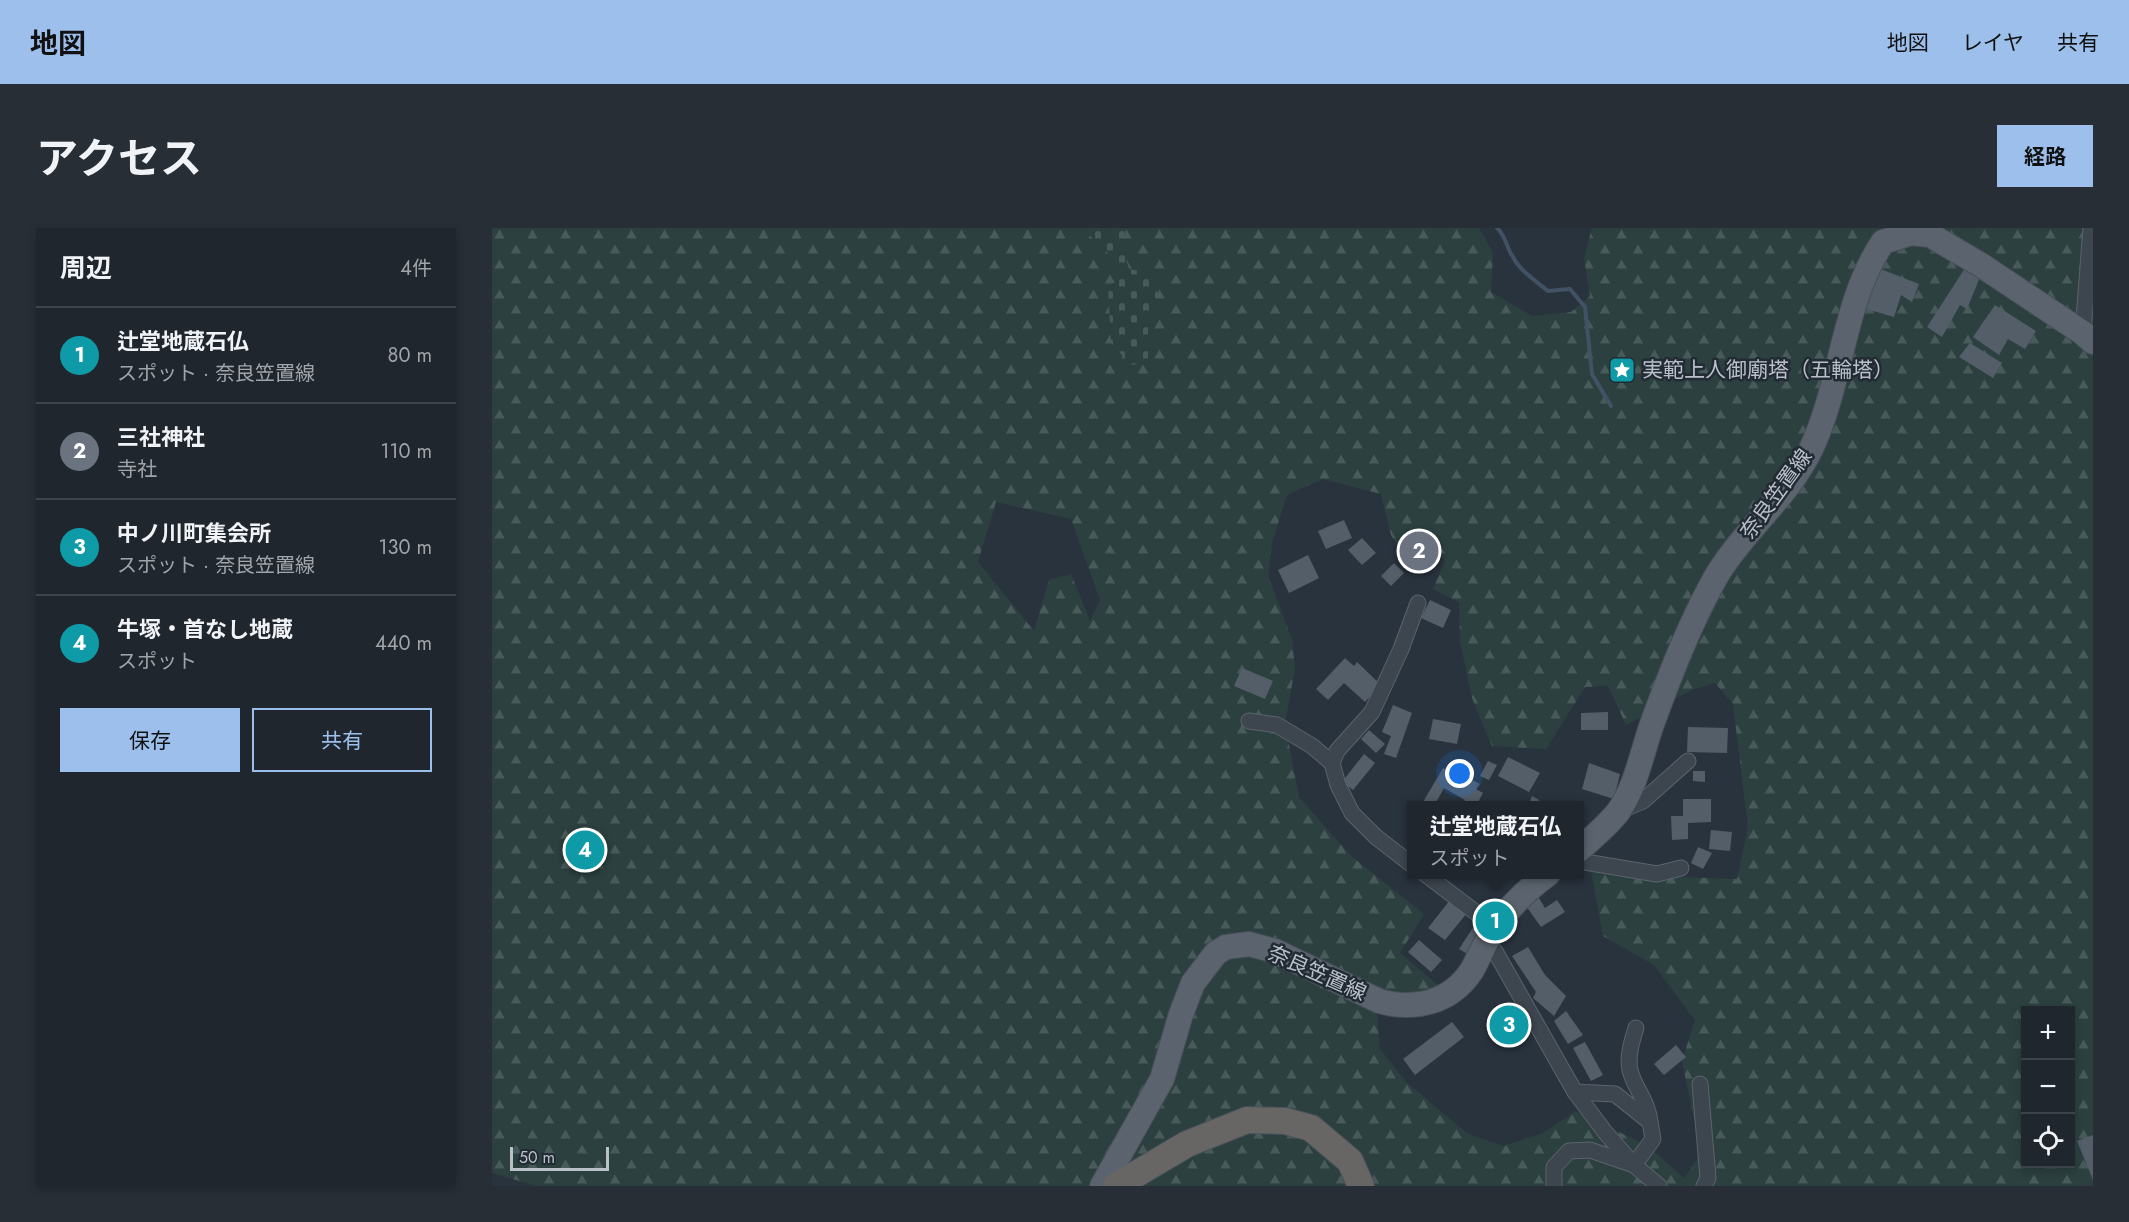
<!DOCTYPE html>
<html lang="ja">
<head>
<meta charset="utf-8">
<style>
	:root { --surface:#1f262e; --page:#272e36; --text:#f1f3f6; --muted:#a1a5aa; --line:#3c434a; --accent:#9cbfec }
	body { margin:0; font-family:Jost,"Noto Sans JP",sans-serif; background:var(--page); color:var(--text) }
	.controls { position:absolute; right:18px; bottom:18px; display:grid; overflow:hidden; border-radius:0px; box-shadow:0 3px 9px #0003 }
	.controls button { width:54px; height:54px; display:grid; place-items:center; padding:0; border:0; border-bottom:2px solid var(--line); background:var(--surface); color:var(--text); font:30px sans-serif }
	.scale { position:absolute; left:18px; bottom:15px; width:99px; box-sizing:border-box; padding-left:6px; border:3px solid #bac0c9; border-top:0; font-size:16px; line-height:21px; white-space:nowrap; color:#bac0c9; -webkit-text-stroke:4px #222a34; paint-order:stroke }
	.you { position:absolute; left:968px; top:546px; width:21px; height:21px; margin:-15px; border:4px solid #fff; border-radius:50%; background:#1a73e8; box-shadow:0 0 0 9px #1a73e833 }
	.badge { display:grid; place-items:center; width:39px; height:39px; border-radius:50%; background:var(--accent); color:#fff; font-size:20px; font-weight:700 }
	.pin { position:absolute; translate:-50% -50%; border:3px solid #fff; box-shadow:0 2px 6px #0006 }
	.popup { position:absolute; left:915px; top:573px; width:177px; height:78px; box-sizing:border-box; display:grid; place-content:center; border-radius:0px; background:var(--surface); filter:drop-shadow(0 2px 4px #0005); font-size:20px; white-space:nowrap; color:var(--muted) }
	.popup b { font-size:22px; color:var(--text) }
	.popup::after { content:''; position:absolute; left:50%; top:100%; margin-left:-12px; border:12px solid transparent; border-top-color:var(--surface) }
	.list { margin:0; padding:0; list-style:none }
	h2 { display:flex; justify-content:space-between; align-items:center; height:78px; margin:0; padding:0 24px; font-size:26px }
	h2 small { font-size:20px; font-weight:400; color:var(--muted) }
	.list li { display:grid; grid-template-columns:39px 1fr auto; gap:18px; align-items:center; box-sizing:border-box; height:96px; padding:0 24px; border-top:2px solid var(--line) }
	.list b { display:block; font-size:22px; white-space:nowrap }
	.list p { margin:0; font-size:20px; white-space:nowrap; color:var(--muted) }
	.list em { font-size:20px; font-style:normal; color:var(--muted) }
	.actions { display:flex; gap:12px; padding:18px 24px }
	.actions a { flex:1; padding:14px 0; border:2px solid var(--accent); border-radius:0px; text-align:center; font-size:21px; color:var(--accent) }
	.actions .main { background:var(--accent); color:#111 }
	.icon { flex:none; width:33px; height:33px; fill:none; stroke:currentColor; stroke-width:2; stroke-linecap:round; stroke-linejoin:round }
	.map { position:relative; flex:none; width:1601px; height:958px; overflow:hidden; border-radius:0px }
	header { display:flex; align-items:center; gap:36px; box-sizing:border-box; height:84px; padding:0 30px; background:var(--accent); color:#111 }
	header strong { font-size:28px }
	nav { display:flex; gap:33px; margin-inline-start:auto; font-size:21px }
	.intro { display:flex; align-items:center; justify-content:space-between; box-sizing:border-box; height:144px; padding:0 36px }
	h1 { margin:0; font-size:42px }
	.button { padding:15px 27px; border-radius:0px; background:var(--accent); color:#111; font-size:21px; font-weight:700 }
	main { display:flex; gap:36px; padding:0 36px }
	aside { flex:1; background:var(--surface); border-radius:0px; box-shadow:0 3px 9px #0003 }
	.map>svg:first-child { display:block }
	.forest { fill:url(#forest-firs); fill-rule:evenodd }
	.cemetery { fill:url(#cemetery-stones) }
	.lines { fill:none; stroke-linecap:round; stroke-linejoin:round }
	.stream { stroke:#415265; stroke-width:4 }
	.building { fill:#535e69 }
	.minor-casing { stroke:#5b636c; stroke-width:17 }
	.primary-casing { stroke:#474e58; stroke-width:26 }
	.trunk-casing { stroke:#485059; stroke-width:28 }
	.minor { stroke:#3d454e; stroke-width:15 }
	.primary { stroke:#5b646e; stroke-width:24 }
	.trunk { stroke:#676664; stroke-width:26 }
	.labels { text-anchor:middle; stroke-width:5; stroke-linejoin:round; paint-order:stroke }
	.poi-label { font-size:21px; fill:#bac0c9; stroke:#222a34; text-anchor:start }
	.street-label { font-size:21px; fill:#bac0c9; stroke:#222a34 }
</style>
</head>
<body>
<header>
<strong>地図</strong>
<nav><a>地図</a><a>レイヤ</a><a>共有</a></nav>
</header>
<div class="intro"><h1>アクセス</h1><a class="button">経路</a></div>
<main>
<aside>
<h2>周辺<small>4件</small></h2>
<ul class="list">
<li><span class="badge" style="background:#0f9aa8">1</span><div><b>辻堂地蔵石仏</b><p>スポット · 奈良笠置線</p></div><em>80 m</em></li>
<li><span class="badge" style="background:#6b7280">2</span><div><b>三社神社</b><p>寺社</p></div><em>110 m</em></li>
<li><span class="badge" style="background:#0f9aa8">3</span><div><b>中ノ川町集会所</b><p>スポット · 奈良笠置線</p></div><em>130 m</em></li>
<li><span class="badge" style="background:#0f9aa8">4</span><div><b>牛塚・首なし地蔵</b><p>スポット</p></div><em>440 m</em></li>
</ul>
<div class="actions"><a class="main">保存</a><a>共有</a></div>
</aside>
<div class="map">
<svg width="1601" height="958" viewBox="0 0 1601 958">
	<defs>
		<pattern id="forest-firs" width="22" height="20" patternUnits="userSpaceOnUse" patternTransform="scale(1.5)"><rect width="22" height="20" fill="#2c4040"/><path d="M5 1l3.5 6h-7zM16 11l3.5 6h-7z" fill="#485a5a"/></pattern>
		<pattern id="cemetery-stones" width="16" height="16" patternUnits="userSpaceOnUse" patternTransform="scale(1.5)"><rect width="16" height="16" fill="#2c4040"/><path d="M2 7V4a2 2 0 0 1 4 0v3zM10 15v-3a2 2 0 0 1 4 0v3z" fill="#485a5a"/></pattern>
	</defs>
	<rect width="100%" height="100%" fill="#29333e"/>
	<path class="forest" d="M 0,0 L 987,0 L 1001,25 L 999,64 L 1040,88 L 1079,84 L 1098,68 L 1092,30 L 1100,0 L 1601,0 L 1601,958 L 44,958 L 0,945 ZM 831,251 L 889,266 L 899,307 L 910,325 L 933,305 L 953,333 L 941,361 L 967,374 L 968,413 L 980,470 L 1000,518 L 1054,521 L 1093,459 L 1116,458 L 1134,497 L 1199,462 L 1223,455 L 1241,476 L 1256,600 L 1245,651 L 1185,649 L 1127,636 L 1099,642 L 1111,708 L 1162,737 L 1203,792 L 1190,833 L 1209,926 L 1192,950 L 1156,918 L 1084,883 L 1049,906 L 1011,918 L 976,906 L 915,855 L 888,821 L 883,763 L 922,770 L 948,759 L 908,725 L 932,686 L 859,628 L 807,569 L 793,496 L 803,440 L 800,412 L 776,347 L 780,315 L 795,267 ZM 504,274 L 579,291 L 608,372 L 598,393 L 579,346 L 557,352 L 542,403 L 486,334 ZM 1534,782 L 1578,782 L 1578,936 L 1534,936 Z"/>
	<polygon class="cemetery" points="590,0 634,0 631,22 637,41 653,44 666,65 656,93 656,134 639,137 619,115 616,57 625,54 623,32"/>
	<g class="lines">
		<path class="stream" d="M 1005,0 C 1014,8 1014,19 1021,29 C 1028,43 1044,53 1056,63 L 1078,61 L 1093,79 L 1100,146 L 1119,178"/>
	</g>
	<g class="building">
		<polygon points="1386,40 1427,56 1420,74 1409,67 1402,89 1371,80"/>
		<polygon points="1473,40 1488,49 1475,81 1468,77 1450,109 1435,99"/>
		<polygon points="1503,77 1544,103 1533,121 1516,111 1507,127 1481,109"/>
		<polygon points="1478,115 1510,135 1501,150 1467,129"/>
		<polygon points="852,292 860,310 834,321 826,303"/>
		<polygon points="870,310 884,325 870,337 856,322"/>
		<polygon points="930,313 937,322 924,333 917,324"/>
		<polygon points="816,327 827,350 797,365 786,342"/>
		<polygon points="902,335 912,345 899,358 889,348"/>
		<polygon points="938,372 959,382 951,400 929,390"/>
		<polygon points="853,430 862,438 865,434 889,457 873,474 852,455 836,472 824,461"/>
		<polygon points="750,440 781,453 773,471 742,458"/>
		<polygon points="901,477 920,485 904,530 892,526 899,508 890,504"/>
		<polygon points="1116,484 1116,502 1089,502 1089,485"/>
		<polygon points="941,491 969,496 965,516 937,511"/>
		<polygon points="1196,499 1236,500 1235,525 1195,524"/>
		<polygon points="877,502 893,516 884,525 869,511"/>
		<polygon points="872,526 883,535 861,562 850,554"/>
		<polygon points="1016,529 1048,545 1037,564 1006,548"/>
		<polygon points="996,533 1005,537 997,552 988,548"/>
		<polygon points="1097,535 1128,546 1122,571 1090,561"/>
		<polygon points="951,540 962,546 964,543 988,556 984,561 991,565 984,578 970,578 973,572 952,560 942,578 931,574"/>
		<polygon points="1201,543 1213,543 1213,554 1201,553"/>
		<polygon points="1040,568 1047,572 1044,578 1036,578"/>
		<polygon points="1191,571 1219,571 1219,594 1196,595 1196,611 1180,612 1179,588 1191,588"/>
		<polygon points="1219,602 1240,604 1238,623 1217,621"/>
		<polygon points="1206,619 1220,625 1211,641 1199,635"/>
		<polygon points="1047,670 1053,680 1065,672 1073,684 1049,699 1034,678"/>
		<polygon points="958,672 975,685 953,712 936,700"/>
		<polygon points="982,698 991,703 977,727 967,721"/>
		<polygon points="927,712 950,732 939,744 916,724"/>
		<polygon points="1036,719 1053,747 1074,768 1062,788 1041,770 1044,764 1020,728"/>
		<polygon points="1074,783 1091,807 1076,816 1062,793"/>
		<polygon points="1017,785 1026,788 1025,792 1034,795 1030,808 1000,799 1004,786 1015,789"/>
		<polygon points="960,794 972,809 923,847 911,831"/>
		<polygon points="1093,814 1111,847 1099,853 1081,820"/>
		<polygon points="1184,817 1194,829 1172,847 1162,836"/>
		<polygon points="1601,907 1601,952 1585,913"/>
	</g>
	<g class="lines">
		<defs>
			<g id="minor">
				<polyline points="1591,105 1599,0"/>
				<polyline points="757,493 785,497 820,518 840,535"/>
				<polyline points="1125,584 1151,573 1196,533"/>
				<polyline points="1087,633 1165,646 1189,640"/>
				<polyline points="919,636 884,609 860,585 846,557 840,535 845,523 880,484 909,421 926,375"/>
				<polyline points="933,646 1003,699"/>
				<polyline points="995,713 1004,725 1083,864 1113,904 1142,937 1167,958"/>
				<path d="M 1144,800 C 1140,813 1135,828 1138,842 C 1142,860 1156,872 1158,894"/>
				<polyline points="1208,856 1216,950 1212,958"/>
				<polyline points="1083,864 1123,866 1158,894 1161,911 1142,937"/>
				<polyline points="1062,958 1062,939 1077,923 1098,922 1139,936"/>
			</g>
			<g id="primary">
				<path d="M 1087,622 C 1100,610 1115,598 1126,584 C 1144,559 1150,524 1160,496 C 1178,447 1196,400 1221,354 C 1248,305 1296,270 1320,219 C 1350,154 1351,73 1391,14 L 1419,5 L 1438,7 L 1489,37 L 1591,105 L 1601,114"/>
				<path d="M 610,958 L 670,851 L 689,786 L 701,755 L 724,725 L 734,719 L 757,716 L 783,723 L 887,773 C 922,783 959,775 980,742 C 988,728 994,711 1004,698 C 1018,678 1037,660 1056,646"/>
			</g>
			<polyline id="trunk" points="624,958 695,916 755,892 793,893 819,900 858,933 869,958"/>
		</defs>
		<use href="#minor" class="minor-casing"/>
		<use href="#primary" class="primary-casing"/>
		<use href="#trunk" class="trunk-casing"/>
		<use href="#minor" class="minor"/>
		<use href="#primary" class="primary"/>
		<use href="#trunk" class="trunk"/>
	</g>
	<defs>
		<symbol id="sight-square" viewBox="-11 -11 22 22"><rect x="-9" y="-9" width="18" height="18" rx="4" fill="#0f9aa8" stroke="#222a34"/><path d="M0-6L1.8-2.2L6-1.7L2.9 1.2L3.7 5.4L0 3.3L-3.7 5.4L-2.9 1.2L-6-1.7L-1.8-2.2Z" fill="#fff"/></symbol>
	</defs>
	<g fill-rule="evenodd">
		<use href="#sight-square" x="1115" y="127" width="30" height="30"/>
	</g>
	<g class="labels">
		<g class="poi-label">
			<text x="1150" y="149">実範上人御廟塔（五輪塔）</text>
		</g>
		<g class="street-label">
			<text transform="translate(1284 266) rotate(-54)" y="7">奈良笠置線</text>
			<text transform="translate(825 745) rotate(24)" y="7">奈良笠置線</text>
		</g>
	</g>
</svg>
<div class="controls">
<button>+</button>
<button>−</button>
<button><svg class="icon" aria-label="locate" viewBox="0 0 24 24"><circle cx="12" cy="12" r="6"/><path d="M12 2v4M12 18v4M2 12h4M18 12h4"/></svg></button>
</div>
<div class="scale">50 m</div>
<div class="you"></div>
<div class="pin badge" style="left:1003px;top:693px;background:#0f9aa8">1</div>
<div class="popup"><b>辻堂地蔵石仏</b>スポット</div>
<div class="pin badge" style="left:927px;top:323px;background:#6b7280">2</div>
<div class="pin badge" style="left:1017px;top:797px;background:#0f9aa8">3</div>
<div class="pin badge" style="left:93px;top:622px;background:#0f9aa8">4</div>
</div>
</main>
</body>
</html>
